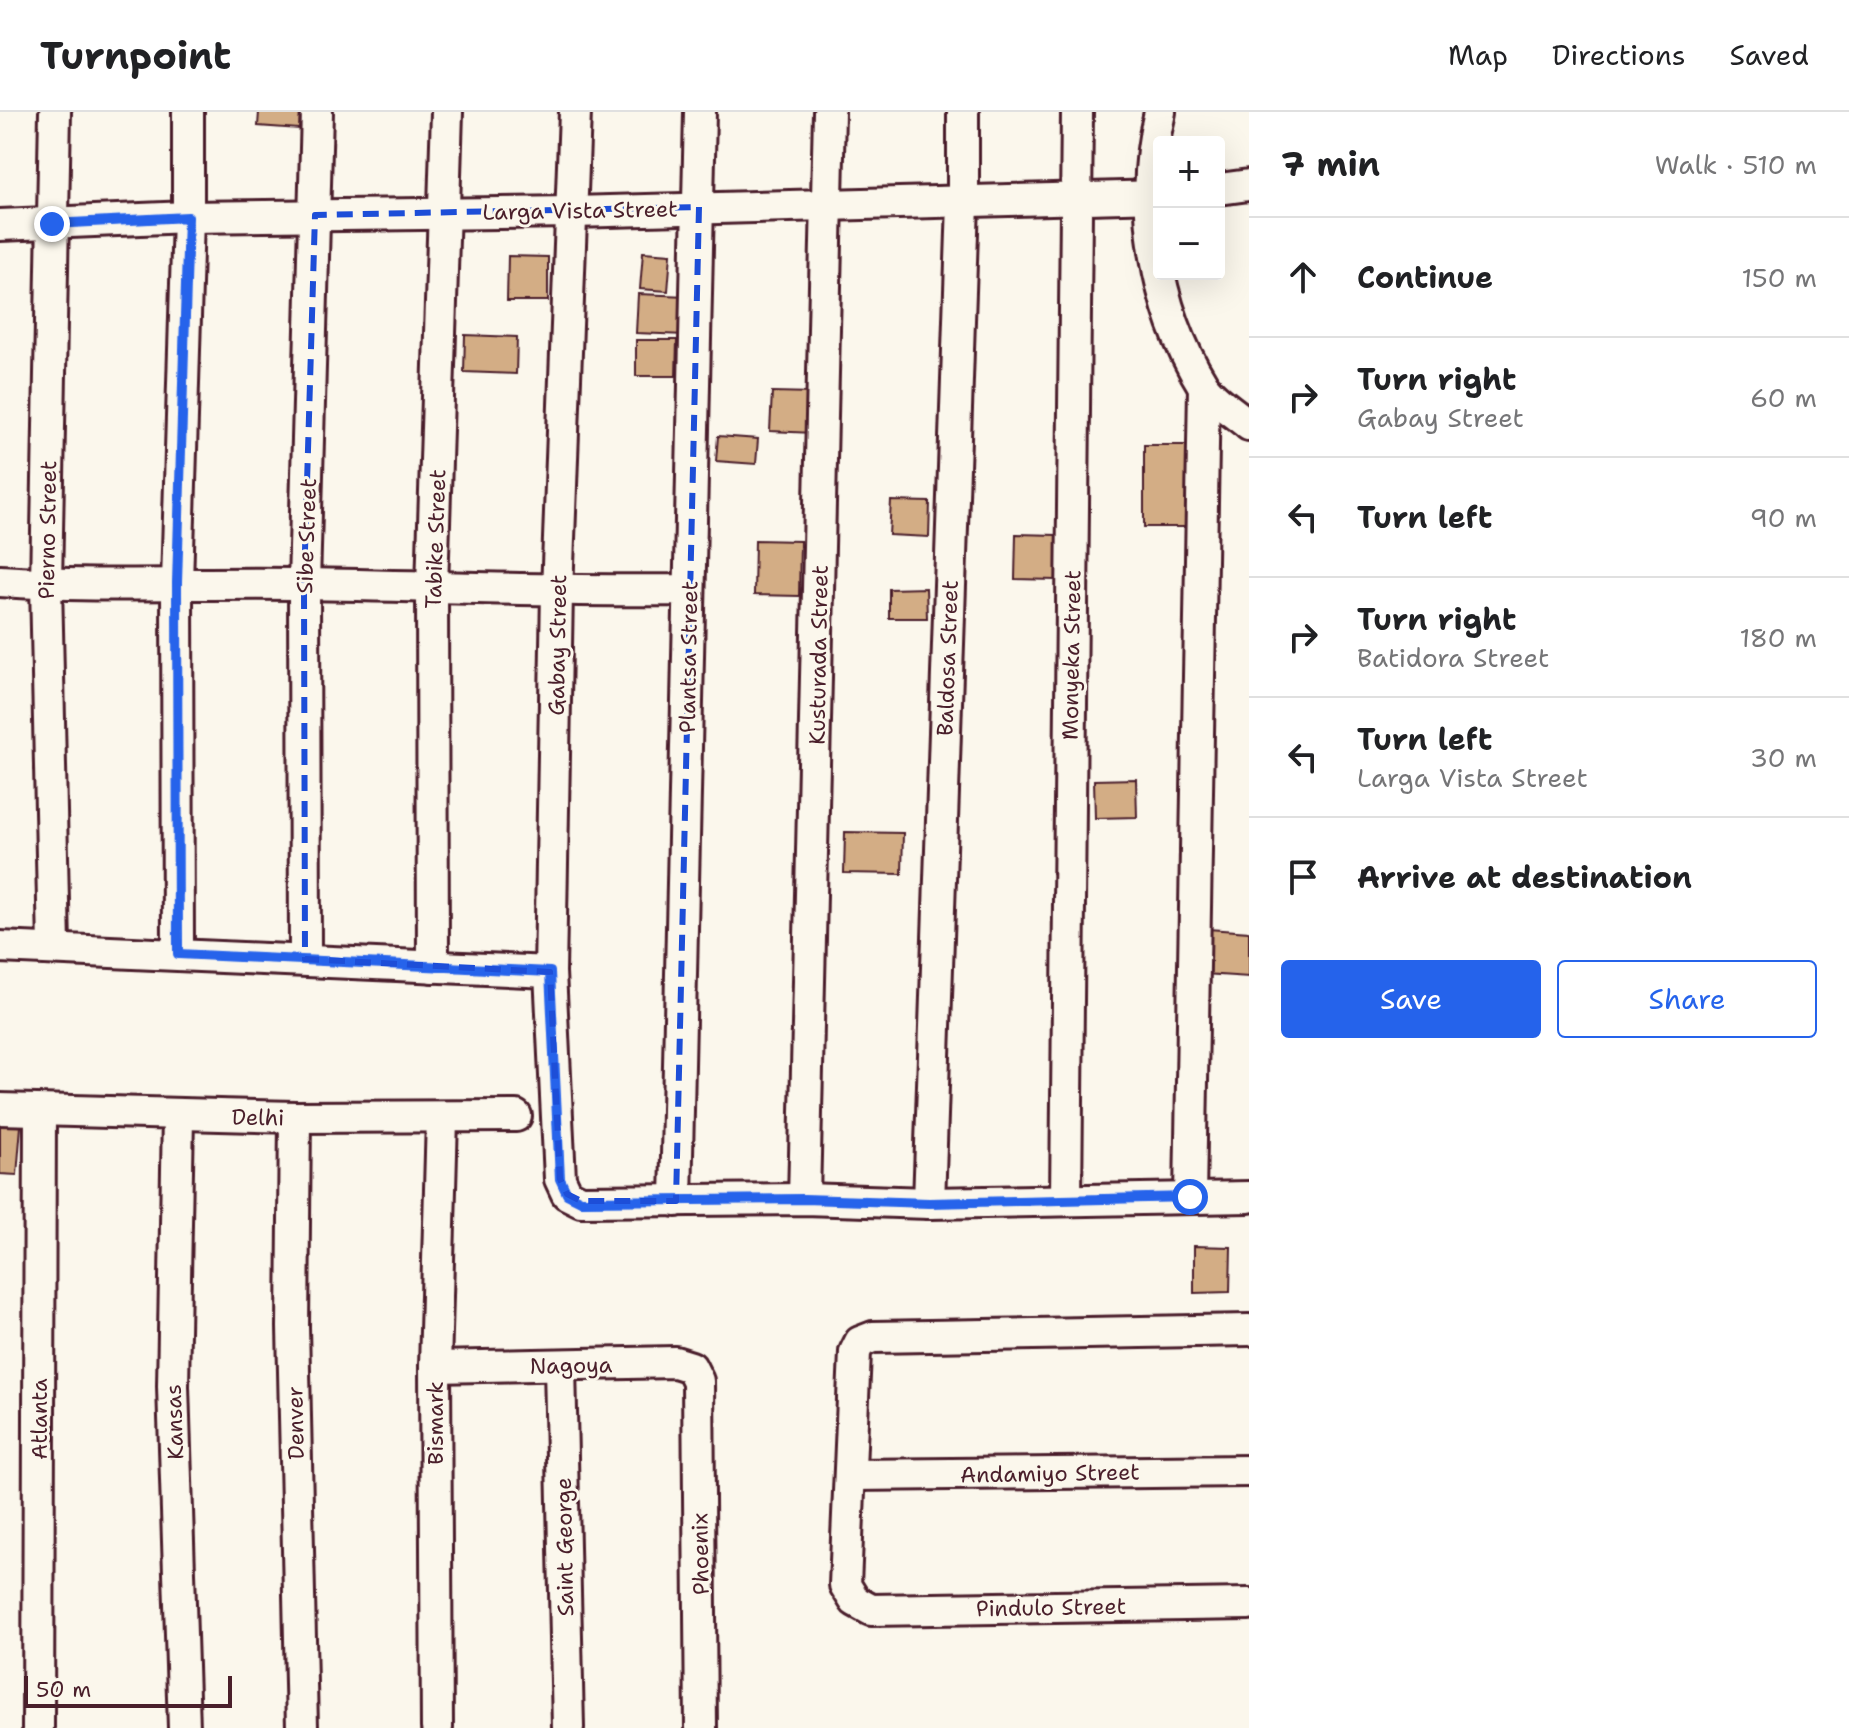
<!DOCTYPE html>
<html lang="en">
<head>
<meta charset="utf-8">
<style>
	:root { --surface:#fff; --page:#f2f2f2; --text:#202124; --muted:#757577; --line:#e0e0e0; --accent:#2563eb }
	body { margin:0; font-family:"Shantell Sans",sans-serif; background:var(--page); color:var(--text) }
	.controls { position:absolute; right:24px; top:24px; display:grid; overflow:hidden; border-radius:8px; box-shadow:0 8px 32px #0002 }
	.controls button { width:72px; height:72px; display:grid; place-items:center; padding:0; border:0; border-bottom:2px solid var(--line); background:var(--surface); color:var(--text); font:40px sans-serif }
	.scale { position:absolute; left:24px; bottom:20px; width:208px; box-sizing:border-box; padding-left:8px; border:4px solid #4a1f2b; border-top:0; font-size:22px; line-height:28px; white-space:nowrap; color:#4a1f2b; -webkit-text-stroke:6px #fbf7ec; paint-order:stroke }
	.stop { position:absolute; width:24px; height:24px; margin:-18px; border:6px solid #2563eb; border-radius:50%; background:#fff }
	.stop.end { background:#2563eb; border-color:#fff; box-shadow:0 2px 8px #0008 }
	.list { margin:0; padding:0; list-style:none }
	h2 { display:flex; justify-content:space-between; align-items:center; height:104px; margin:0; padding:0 32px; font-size:34px }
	h2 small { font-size:26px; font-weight:400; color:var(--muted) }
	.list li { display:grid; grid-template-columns:52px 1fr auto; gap:24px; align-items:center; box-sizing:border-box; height:120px; padding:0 32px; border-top:2px solid var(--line) }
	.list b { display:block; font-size:30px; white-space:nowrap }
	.list p { margin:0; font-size:26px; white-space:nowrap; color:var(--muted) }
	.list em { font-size:26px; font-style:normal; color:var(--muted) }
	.actions { display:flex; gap:16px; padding:24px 32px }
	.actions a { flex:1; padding:18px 0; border:2px solid var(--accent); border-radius:8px; text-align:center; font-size:28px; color:var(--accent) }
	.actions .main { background:var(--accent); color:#fff }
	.icon { flex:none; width:44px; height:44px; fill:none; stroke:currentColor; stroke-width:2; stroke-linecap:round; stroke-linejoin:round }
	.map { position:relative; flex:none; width:1249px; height:1616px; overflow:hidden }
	header { display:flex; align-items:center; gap:48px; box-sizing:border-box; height:112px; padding:0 40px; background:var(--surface); border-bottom:2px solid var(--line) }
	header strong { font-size:38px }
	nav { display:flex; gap:44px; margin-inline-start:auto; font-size:28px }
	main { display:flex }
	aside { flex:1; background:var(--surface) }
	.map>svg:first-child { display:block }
	.building { fill:#d3ad85; stroke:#4a1f2b; stroke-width:2 }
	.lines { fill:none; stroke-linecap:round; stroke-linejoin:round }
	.minor-casing { stroke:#4a1f2b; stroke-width:36 }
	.minor { stroke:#fbf7ec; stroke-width:30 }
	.route { stroke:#2563eb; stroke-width:10 }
	.marked { fill:none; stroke:#1d4ed8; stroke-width:6; stroke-dasharray:16 10; stroke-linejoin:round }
	.labels { text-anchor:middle; stroke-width:6; stroke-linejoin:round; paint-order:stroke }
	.street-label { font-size:22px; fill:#4a1f2b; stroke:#fbf7ec }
</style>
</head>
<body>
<header>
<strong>Turnpoint</strong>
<nav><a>Map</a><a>Directions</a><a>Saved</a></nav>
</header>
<main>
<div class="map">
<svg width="1249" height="1616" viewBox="0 0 1249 1616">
	<rect width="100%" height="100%" fill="#fbf7ec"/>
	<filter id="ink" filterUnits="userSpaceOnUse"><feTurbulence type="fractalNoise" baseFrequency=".0125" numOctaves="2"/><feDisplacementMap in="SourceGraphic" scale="16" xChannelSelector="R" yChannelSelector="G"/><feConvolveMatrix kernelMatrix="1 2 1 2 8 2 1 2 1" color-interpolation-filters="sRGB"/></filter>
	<g filter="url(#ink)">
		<g class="building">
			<polygon points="259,0 300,0 299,17 258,14"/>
			<polygon points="643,140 671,142 668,179 640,177"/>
			<polygon points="508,144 548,145 548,189 507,189"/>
			<polygon points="638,182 687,184 686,223 636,221"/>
			<polygon points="465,223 517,225 516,262 464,260"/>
			<polygon points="636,228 677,228 676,264 636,264"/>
			<polygon points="772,280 814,281 813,321 770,319"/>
			<polygon points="718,324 758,327 756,352 716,349"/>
			<rect x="1144" y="333" width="44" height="82"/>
			<polygon points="891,389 930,390 929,425 889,423"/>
			<polygon points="1016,422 1057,423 1056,468 1015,467"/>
			<polygon points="755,428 800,429 799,484 754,483"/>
			<polygon points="926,476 927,506 889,506 889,477"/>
			<polygon points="1136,667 1137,705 1095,706 1094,668"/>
			<polygon points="845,720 903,721 902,762 844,761"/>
			<polygon points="1208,817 1249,820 1249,865 1204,862"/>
			<polygon points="0,1012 21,1014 17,1063 0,1062"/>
			<polygon points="1194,1134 1231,1135 1230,1180 1194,1181"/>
		</g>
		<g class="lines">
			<defs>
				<g id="minor">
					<polyline points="575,0 557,480 550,860 560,1067 567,1082 581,1089 804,1087 929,1091 1249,1085"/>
					<path d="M 1160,0 C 1138,88 1155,196 1203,273 C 1213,288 1235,301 1249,313"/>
					<polyline points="1219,77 1249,73"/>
					<polyline points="0,113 188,105 573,100 1159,84"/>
					<path d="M 0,469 C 101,476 203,470 305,472 C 433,474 561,480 689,478"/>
					<polyline points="0,835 550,860"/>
					<polyline points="54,835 46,472 55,0"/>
					<polyline points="178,842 177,471 188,105 188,0"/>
					<polyline points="305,847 304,472 317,0"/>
					<polyline points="433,855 432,475 447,0"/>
					<polyline points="0,997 295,1005 516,1004"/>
					<polyline points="178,1004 173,1274 184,1616"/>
					<polyline points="295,1005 293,1215 302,1616"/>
					<polyline points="1190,1085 1204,275"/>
					<polyline points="804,1087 829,0"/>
					<polyline points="1066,1087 1077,0"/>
					<polyline points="676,1089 700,0"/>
					<polyline points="929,1091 963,91 963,0"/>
					<polyline points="1249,1218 873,1225 860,1230 855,1240 845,1473 855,1489 871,1498 1249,1492"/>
					<polyline points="560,1254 568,1616"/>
					<polyline points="435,1255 675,1250 691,1255 698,1269 701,1616"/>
					<polyline points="851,1363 1249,1359"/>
					<polyline points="38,1616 40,999"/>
					<polyline points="437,1616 435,1255 442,1006"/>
				</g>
			</defs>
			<use href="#minor" class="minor-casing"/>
			<use href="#minor" class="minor"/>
		</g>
	</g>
	<g class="lines" filter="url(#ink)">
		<polyline class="route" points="52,112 188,105 177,471 178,842 550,860 560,1067 567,1082 581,1089 804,1087 929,1091 1190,1085"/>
	</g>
	<path class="marked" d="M 699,95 L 676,1089 L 581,1089 L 567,1082 L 560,1067 L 550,860 L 305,847 L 304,472 L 315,103 Z"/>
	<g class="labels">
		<g class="street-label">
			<text transform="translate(580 98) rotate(-1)" y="8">Larga Vista Street</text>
			<text transform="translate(47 418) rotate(-89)" y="8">Pierno Street</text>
			<text transform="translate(306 424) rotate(-88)" y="8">Sibe Street</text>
			<text transform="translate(435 427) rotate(-88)" y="8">Tabike Street</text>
			<text transform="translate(557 533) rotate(-89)" y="8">Gabay Street</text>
			<text transform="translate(818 543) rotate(-89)" y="8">Kusturada Street</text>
			<text transform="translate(1071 543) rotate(-89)" y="8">Monyeka Street</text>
			<text transform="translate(688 545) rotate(-89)" y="8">Plantsa Street</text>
			<text transform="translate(947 546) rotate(-88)" y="8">Baldosa Street</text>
			<text transform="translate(258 1005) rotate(1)" y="8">Delhi</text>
			<text transform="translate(571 1253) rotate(-1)" y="8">Nagoya</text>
			<text transform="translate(39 1307) rotate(-90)" y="8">Atlanta</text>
			<text transform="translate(174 1310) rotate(-92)" y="8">Kansas</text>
			<text transform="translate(295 1311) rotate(-91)" y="8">Denver</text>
			<text transform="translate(435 1311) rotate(-90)" y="8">Bismark</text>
			<text transform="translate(1050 1361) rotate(-1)" y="8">Andamiyo Street</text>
			<text transform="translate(564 1435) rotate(-91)" y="8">Saint George</text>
			<text transform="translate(700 1442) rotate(-91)" y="8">Phoenix</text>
			<text transform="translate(1051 1495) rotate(-1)" y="8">Pindulo Street</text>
		</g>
	</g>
</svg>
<div class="controls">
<button>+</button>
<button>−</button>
</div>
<div class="scale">50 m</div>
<div class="stop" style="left:1190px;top:1085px"></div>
<div class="stop end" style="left:52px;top:112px"></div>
</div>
<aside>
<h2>7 min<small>Walk · 510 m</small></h2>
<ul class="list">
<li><svg class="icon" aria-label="ahead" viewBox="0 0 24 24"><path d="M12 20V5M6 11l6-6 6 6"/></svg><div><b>Continue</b></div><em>150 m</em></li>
<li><svg class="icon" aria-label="right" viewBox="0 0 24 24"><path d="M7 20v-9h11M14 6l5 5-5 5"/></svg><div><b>Turn right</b><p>Gabay Street</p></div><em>60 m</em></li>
<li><svg class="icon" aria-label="left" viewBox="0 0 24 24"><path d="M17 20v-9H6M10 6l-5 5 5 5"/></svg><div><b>Turn left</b></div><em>90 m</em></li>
<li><svg class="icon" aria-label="right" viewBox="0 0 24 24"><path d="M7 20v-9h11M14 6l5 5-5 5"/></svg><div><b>Turn right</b><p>Batidora Street</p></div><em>180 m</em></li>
<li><svg class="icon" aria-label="left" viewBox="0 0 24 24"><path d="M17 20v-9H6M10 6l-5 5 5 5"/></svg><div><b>Turn left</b><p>Larga Vista Street</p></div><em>30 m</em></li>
<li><svg class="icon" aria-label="arrive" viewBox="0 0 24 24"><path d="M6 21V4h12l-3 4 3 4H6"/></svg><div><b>Arrive at destination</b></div></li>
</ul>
<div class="actions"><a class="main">Save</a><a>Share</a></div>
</aside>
</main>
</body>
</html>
